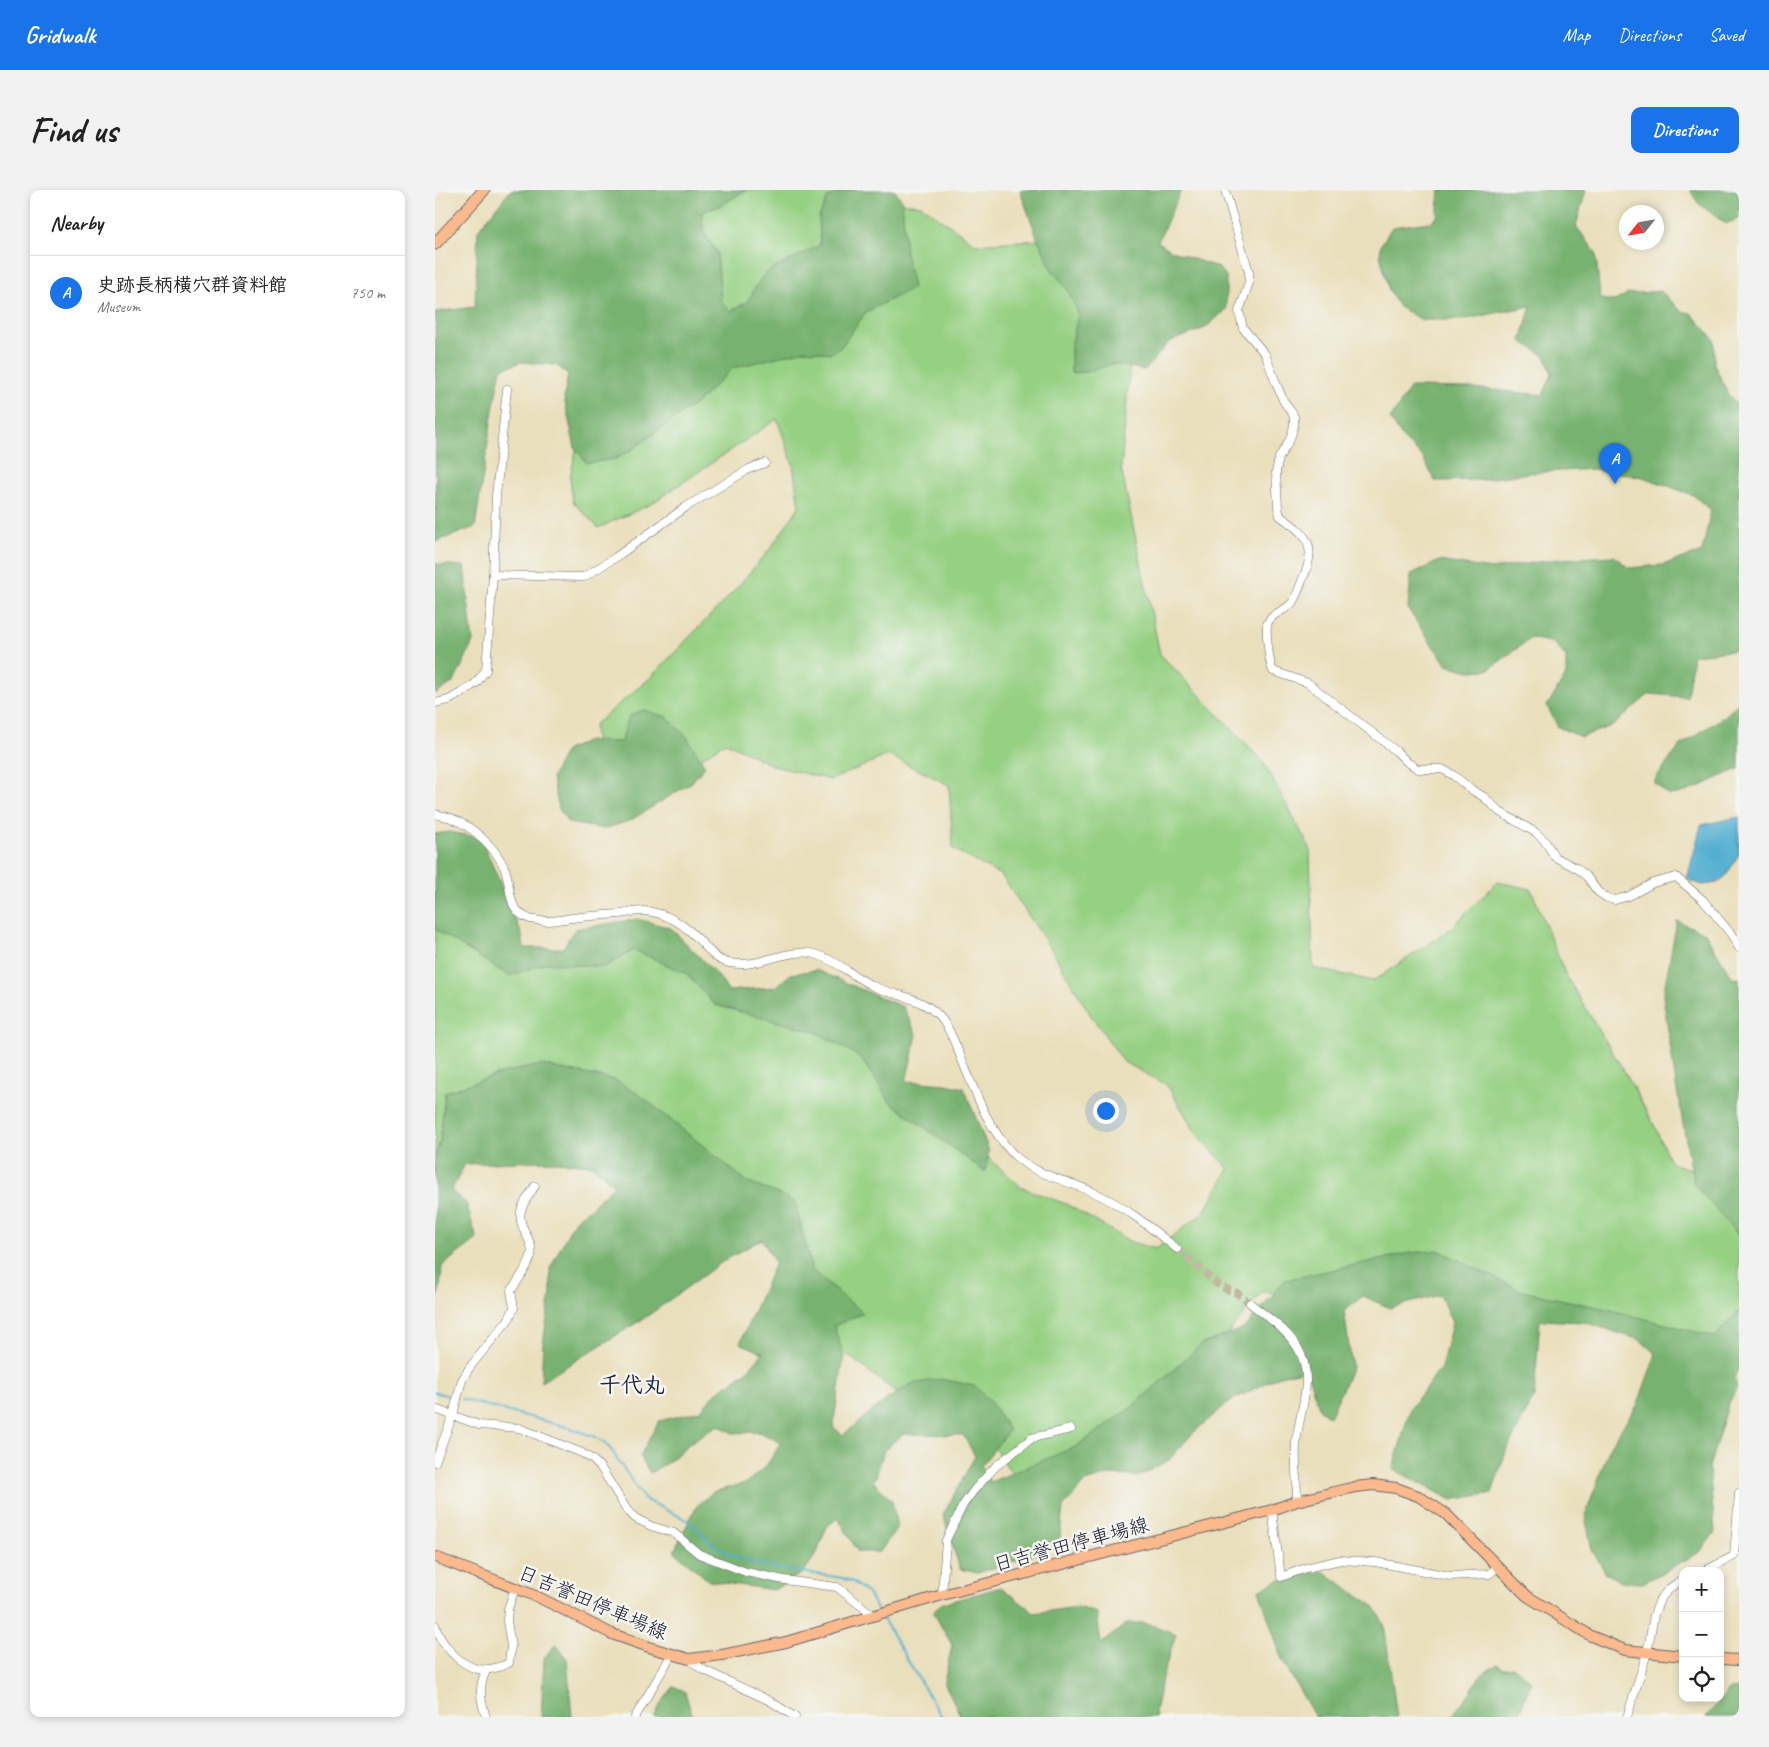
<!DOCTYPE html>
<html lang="en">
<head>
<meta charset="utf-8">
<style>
	:root { --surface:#fff; --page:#f2f2f2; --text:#222; --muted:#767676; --line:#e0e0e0; --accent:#1a73e8 }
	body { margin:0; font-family:Caveat,"Klee One",sans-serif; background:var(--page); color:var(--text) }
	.controls { position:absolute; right:15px; bottom:15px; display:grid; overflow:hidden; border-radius:10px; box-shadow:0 2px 8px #0003 }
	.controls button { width:45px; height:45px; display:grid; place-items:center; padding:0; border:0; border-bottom:1px solid var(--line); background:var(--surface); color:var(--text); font:25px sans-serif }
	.compass { position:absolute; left:1184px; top:15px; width:45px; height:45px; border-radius:50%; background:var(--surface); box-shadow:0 2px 8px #0003; rotate:239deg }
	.you { position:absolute; left:670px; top:920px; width:18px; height:18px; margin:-12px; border:4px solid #fff; border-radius:50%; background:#1a73e8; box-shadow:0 0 0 8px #1a73e833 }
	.badge { display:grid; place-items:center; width:32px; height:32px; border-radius:50%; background:var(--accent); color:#fff; font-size:16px; font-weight:700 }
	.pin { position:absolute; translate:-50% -41px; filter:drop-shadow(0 1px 2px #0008) }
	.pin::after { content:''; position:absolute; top:26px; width:18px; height:15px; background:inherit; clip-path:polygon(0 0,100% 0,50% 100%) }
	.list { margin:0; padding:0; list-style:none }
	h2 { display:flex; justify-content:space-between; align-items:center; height:65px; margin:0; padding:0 20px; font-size:21px }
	h2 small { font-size:16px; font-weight:400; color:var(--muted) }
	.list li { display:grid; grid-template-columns:32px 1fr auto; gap:15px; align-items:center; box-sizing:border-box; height:75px; padding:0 20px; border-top:1px solid var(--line) }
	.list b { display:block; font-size:19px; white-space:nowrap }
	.list p { margin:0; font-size:16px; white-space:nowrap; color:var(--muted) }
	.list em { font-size:16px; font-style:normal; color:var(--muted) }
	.icon { flex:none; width:28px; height:28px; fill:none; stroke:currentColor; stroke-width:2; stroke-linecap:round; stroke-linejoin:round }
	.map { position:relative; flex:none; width:1304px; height:1527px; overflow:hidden; border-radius:10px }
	header { display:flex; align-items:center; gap:30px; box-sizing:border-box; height:70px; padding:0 25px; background:var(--accent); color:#fff }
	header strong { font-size:24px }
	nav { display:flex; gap:28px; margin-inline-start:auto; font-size:18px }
	.intro { display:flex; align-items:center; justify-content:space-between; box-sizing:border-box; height:120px; padding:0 30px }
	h1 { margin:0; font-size:35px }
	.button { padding:12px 22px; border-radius:10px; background:var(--accent); color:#fff; font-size:18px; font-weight:700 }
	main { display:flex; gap:30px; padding:0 30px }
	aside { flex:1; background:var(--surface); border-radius:10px; box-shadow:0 2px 8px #0003 }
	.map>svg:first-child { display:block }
	.green { fill:#96d083; stroke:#5c795f }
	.forest { fill:#78b271; stroke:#4d6a56 }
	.water { fill:#52aed0; stroke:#3a6886 }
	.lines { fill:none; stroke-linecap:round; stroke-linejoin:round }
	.stream { stroke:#52aed0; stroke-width:2 }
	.minor-tunnel { stroke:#c2b9a2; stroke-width:8; stroke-dasharray:8 4; stroke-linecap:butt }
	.minor-casing { stroke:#686468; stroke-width:9 }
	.major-casing { stroke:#686468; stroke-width:12 }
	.highway-casing { stroke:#686468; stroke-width:13 }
	.minor { stroke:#fff; stroke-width:8 }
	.major { stroke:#fbba8d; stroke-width:10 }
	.highway { stroke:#fbba8d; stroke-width:11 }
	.labels { text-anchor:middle; stroke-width:5; stroke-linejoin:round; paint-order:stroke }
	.street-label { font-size:20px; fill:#22223b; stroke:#f6f6f2 }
	.quarter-label { font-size:22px; font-weight:bold; fill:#22223b; stroke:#f6f6f2 }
</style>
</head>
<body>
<header>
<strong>Gridwalk</strong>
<nav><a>Map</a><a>Directions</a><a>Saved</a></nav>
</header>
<div class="intro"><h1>Find us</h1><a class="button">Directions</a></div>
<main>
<aside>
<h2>Nearby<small></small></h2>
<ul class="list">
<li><span class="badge">A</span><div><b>史跡長柄横穴群資料館</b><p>Museum</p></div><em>750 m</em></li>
</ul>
</aside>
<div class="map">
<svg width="1304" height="1527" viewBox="0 0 1304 1527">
	<rect width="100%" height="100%" fill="#f6f6f2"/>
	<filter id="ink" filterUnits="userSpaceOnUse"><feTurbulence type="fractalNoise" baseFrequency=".02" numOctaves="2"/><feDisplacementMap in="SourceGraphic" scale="10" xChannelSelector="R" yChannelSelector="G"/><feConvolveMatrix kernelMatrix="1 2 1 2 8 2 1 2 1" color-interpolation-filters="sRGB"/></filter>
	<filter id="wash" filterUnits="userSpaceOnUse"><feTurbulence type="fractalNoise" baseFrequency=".0096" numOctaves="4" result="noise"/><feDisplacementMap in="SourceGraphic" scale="20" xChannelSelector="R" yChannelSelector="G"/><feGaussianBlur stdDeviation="1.12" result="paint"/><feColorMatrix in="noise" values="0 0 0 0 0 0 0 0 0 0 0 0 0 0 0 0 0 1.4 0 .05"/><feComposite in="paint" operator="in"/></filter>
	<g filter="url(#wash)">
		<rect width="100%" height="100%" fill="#eadfbc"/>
		<polygon class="green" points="213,0 420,0 427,9 486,15 541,54 663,46 700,116 686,278 725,464 827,570 875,658 878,778 938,791 1012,742 1062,692 1096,699 1131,786 1189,881 1219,935 1236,973 1279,986 1304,1012 1304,1140 1271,1167 1032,1097 881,1105 827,1102 781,1158 751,1188 585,1295 542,1233 471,1210 384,1143 346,1045 66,910 0,996 0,701 82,770 226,750 283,803 334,812 443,868 586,997 631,1014 696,1052 721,1059 769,1022 794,979 761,943 732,895 689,872 655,824 618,762 567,686 518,659 514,595 453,565 396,590 339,576 291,552 245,582 163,584 159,535 214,489 298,402 335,359 364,317 358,274 342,229 216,314 163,338 138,312 135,287 152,212"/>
		<g class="forest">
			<polygon points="76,0 311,0 285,16 267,22 268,40 282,63 286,111 296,121 312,112 326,88 334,81 385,55 384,27 393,7 412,0 459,0 467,10 471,64 478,98 431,122 406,157 396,163 370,160 298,178 263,212 195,261 181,269 152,273 140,258 129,208 133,184 121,175 86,172 66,179 58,220 40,337 0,352 1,235 0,122 40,117 43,40"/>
			<polygon points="585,0 746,0 723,52 737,61 784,78 791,87 791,120 770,138 734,152 710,180 677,174 652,182 636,183 636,158 643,123 633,100 617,80 601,45"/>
			<polygon points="1005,0 1151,0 1141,36 1161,63 1165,109 1180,111 1192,104 1226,101 1246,121 1256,123 1279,149 1279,174 1293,204 1304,217 1304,460 1258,465 1252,507 1214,504 1179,535 1146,547 1123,537 1112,516 1131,485 1131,467 1119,453 1096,448 1053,480 1034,481 1012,475 993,449 973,419 976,384 1004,371 1056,379 1124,369 1179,366 1194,378 1227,375 1267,362 1276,320 1258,305 1208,287 1159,279 1093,283 1046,290 1000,291 987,266 971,252 955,229 976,197 1037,198 1108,205 1117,184 1110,166 1086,151 1096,116 1026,130 987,130 964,117 954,100 945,65 946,55 957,37 996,32 1002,27"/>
			<polygon points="1255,0 1304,0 1304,28 1291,34 1263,13"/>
			<polygon points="0,374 29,376 38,452 19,492 0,504"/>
			<path d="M 1304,512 L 1304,579 C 1281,587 1259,603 1234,605 L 1219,593 L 1222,586 L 1246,555 L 1290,526 Z"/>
			<polygon points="209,520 232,527 251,546 270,576 256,593 196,630 170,639 133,633 124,619 117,588 131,560 154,551 186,552 194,526"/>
			<polygon points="14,642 46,648 87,745 89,758 128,758 140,739 202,729 236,738 284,787 293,801 340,797 356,784 381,780 468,817 482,845 471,891 511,894 529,898 554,961 550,982 455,912 425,867 381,842 280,815 252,784 199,760 169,777 111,773 74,786 0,739 0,644"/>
			<polygon points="1242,731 1270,743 1298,789 1304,788 1304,1046 1259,994 1241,895 1228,806"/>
			<polygon points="106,875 180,890 206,906 314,993 346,1005 360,1013 377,1080 428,1123 399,1136 409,1166 398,1237 408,1245 451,1210 476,1194 506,1189 540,1196 555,1211 574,1240 546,1276 555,1292 640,1257 696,1218 767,1154 810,1138 850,1090 975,1063 1003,1060 1087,1101 1176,1120 1280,1147 1304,1121 1304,1178 1299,1187 1302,1197 1293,1215 1274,1277 1280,1342 1265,1362 1208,1393 1186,1392 1171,1383 1157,1360 1150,1326 1176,1254 1202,1216 1221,1164 1205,1150 1149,1132 1105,1130 1099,1208 1071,1261 1057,1303 1017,1310 958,1279 975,1219 1006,1178 1017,1133 1005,1105 955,1118 928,1106 909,1121 917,1177 895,1227 885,1220 871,1180 845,1186 795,1211 757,1244 734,1270 704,1286 673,1285 650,1292 628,1317 624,1356 543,1383 525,1379 508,1325 540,1266 528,1245 468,1244 449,1260 442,1284 438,1291 457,1311 462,1337 445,1362 423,1362 403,1328 392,1336 382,1363 369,1382 339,1400 274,1391 239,1361 261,1317 278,1302 311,1293 332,1275 346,1253 325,1242 298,1243 283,1235 256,1252 235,1271 215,1283 205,1266 224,1231 265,1221 281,1203 311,1182 328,1163 305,1153 340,1073 327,1049 284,1074 211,1127 106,1192 108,1154 116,1102 115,1078 140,1030 156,1018 179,995 157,975 109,971 30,974 16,1001 31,1013 42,1049 7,1076 5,1099 0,1117 0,967 5,951 10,902 71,882"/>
			<polygon points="887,1381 939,1416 949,1434 962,1527 880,1527 847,1470 824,1400 844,1390"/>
			<polygon points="566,1397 599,1423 643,1417 662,1423 666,1454 692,1433 712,1433 741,1444 727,1488 720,1522 721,1527 526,1527 509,1492 517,1455 498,1422 506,1414"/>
			<polygon points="121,1454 132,1469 137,1527 106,1527 109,1468"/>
			<polygon points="1062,1474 1069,1478 1079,1477 1096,1491 1083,1527 1016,1527 1034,1504 1045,1486"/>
			<polygon points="239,1496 250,1502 258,1527 219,1527 227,1512"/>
			<polygon points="1304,1498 1304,1527 1271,1527 1295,1499"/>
		</g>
		<polygon class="water" points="1304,627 1304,664 1291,686 1282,693 1267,695 1252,689 1266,635"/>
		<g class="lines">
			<g class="stream">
				<polyline points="0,1202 21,1208"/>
				<polyline points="26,1209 132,1237 160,1247 169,1252 177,1261 207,1306 213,1311 252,1330 277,1353 293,1363 312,1371 340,1378 407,1388 418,1392 433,1404 443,1421"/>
				<polyline points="447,1427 504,1523 508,1527"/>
			</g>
		</g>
	</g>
	<g filter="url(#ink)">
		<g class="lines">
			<polyline class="minor-tunnel" points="742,1059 781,1093 791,1099 802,1103 815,1113"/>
			<defs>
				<g id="minor">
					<path d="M 790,0 L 814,82 L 814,93 L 804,121 L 808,138 L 830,164 L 841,193 L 848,210 L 859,226 L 859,236 L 855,249 L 844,268 L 841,282 L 843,317 L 845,326 C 872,345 883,355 868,388 C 865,396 862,406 857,413 C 851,421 835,423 832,435 C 831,444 834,473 838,481 L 873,493 L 961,561 L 972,572 L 983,579 L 1007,579 L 1018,585 L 1037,600 L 1049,607 L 1065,622 L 1100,642 L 1109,650 L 1120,667 L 1143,679 L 1152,687 L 1163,702 L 1172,708 L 1180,710 L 1194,706 L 1218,693 L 1241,687 L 1268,710 L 1296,744 L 1304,758"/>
					<polyline points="58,385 149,387 181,367 251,317 314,279 330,273"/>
					<polyline points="0,513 14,510 31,500 41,493 51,480 58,385 61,306 72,199"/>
					<path d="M 0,624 C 6,626 13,626 18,629 C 38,637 60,657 69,677 C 78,695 69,720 95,729 C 110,733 123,730 137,728 C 153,726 169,725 185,724 C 192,723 200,721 208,721 C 233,722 253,737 269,755 C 277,764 283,771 295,773 C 323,779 352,757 380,764 C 402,770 418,787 438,796 C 457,805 478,806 495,818 C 512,830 517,847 525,865 C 539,899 552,938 579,965 C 600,985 634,991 660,1003 C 691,1017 716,1038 742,1059"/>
					<path d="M 815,1113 C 832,1127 853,1140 864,1160 C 880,1189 864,1223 861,1253 C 860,1272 862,1292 862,1311"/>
					<polyline points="0,1219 44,1235 84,1238 147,1263 158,1270 166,1278 192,1320 200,1328 216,1336 239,1343 264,1364 311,1382 349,1390 402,1397 439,1426"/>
					<path d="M 0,1272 L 18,1225 L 27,1190 L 35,1177 L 74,1129 L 79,1118 L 76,1101 C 82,1091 93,1078 96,1066 C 100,1050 82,1039 86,1021 C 88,1013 95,1004 100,996"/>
					<polyline points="837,1320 846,1387 871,1378 905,1370 940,1372 1015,1386 1054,1384 1063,1377"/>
					<polyline points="1269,1381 1299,1366 1304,1303"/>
					<polyline points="507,1405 511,1350 528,1315 539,1300 561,1276 597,1248 636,1239"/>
					<path d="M 0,1435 C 5,1453 24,1475 43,1479 C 52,1481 66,1477 74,1473 L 76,1456 L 72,1431 L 73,1419 L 80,1398"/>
					<polyline points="254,1469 267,1479 335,1511 360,1527"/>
					<path d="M 51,1527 C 45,1508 43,1496 52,1479"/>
					<polyline points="200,1527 237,1464"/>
					<polyline points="1192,1527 1212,1463 1219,1425 1225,1409 1235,1398 1248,1389"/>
				</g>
				<g id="major">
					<polyline points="0,1367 103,1407 177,1444 217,1458 254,1469 287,1465 351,1452 507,1405 837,1320 862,1311 920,1297 938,1295 961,1298 983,1306 1011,1324 1092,1406 1156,1446 1190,1460 1248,1466"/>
					<polyline points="1285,1469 1304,1470"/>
				</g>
				<polyline id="highway" points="0,54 49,0"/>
			</defs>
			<use href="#minor" class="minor-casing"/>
			<use href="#major" class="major-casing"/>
			<use href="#highway" class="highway-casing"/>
			<use href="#minor" class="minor"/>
			<use href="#major" class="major"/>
			<use href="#highway" class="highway"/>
		</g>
	</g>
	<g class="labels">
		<g class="street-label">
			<text transform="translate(636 1354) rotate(-15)" y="7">日吉誉田停車場線</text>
			<text transform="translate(158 1412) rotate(23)" y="7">日吉誉田停車場線</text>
		</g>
		<g class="quarter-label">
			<text x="197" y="1202">千代丸</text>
		</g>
	</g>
</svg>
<div class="controls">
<button>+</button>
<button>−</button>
<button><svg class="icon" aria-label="locate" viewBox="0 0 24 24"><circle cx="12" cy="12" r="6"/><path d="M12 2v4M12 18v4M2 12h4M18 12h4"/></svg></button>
</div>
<svg class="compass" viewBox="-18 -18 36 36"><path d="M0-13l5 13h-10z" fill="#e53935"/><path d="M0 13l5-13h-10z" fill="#767676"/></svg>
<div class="you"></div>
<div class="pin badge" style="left:1180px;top:294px">A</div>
</div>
</main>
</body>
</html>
